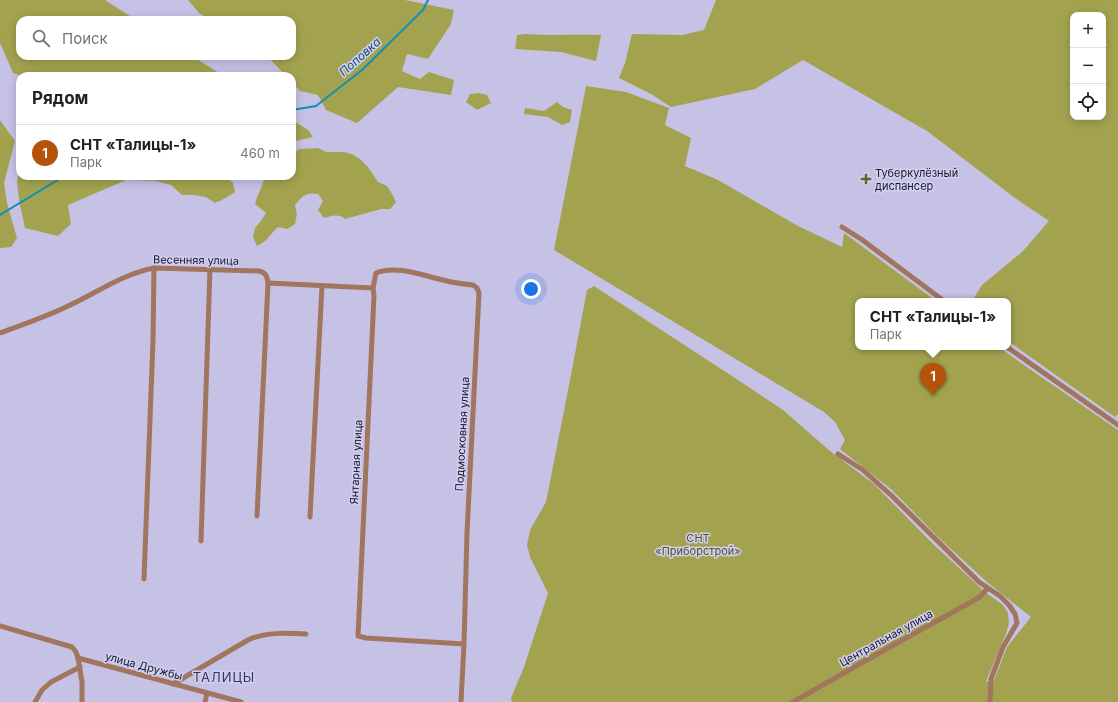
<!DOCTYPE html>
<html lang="ru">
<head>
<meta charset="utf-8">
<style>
	:root { --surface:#fff; --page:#f6f6f6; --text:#202124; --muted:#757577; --line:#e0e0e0; --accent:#b45309 }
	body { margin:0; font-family:Inter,sans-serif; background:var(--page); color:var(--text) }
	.controls { position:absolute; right:12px; top:12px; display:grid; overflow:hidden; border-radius:8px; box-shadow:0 2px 10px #0003 }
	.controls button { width:36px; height:36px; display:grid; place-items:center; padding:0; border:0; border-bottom:1px solid var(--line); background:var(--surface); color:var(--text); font:20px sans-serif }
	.you { position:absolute; left:531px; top:289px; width:14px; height:14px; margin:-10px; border:3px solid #fff; border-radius:50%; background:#1a73e8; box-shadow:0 0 0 6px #1a73e833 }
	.badge { display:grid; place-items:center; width:26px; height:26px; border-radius:50%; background:var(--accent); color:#fff; font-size:13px; font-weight:700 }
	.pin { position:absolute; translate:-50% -33px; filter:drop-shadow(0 1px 2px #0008) }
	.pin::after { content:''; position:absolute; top:21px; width:14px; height:12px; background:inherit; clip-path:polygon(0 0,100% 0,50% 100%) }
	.popup { position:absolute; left:855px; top:298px; width:156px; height:52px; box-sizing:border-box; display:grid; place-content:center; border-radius:8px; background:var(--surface); filter:drop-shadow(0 1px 3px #0005); font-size:13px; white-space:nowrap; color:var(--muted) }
	.popup b { font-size:15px; color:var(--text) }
	.popup::after { content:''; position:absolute; left:50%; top:100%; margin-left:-8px; border:8px solid transparent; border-top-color:var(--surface) }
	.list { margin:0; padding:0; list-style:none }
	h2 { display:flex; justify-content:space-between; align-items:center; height:52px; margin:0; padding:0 16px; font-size:17px }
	h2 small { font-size:13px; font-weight:400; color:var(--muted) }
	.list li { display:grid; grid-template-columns:26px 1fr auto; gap:12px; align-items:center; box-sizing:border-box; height:56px; padding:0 16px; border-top:1px solid var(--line) }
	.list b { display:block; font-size:15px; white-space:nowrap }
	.list p { margin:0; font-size:13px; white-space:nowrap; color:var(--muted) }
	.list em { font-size:13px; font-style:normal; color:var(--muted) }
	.icon { flex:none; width:22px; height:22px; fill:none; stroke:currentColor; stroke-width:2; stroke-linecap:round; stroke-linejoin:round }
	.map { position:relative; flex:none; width:1118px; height:702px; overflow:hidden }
	.search { position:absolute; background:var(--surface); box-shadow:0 2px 10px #0003; left:16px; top:16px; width:280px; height:44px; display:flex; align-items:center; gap:10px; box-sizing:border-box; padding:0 14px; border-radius:12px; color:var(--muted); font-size:15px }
	.panel { position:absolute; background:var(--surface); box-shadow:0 2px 10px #0003; left:16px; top:72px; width:280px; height:108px; border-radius:12px }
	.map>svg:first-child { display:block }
	.green { fill:#a3a34f; fill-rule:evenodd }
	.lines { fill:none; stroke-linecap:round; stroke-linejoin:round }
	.stream { stroke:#128eb8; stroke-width:2 }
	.street { stroke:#a1755e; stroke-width:5 }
	.poi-dot { fill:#646431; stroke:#d2cff4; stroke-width:1.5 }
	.labels { text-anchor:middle; stroke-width:3; stroke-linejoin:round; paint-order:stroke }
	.poi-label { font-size:11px; fill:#1a1926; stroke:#d2cff4; text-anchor:start }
	.street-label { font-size:11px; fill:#1a1926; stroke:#d2cff4 }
	.park-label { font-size:11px; fill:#51501f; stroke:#d2cff4 }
	.water-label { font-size:12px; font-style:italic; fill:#165067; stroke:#d2cff4 }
	.quarter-label { font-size:13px; letter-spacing:1px; fill:#383552; stroke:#d2cff4 }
</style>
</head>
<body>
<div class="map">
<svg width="1118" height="702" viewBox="0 0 1118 702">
	<rect width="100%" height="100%" fill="#c5c2e6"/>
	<g class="green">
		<polygon points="0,0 105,0 136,20 20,20 20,56 192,56 224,76 23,76 13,73 0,43"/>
		<polygon points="188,0 405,0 454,10 451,24 428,59 407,54 402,71 420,79 429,72 454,80 451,95 398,87 357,123 326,110 318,95 300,91 292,82 292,76 286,76 267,56 292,56 292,20 210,20 199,13"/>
		<path d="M 716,0 L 1118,0 L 1118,414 L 1115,417 L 1008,341 L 1008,301 L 972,301 L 982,285 L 1022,252 L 1049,221 L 1015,198 L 927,131 L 803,60 L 755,89 L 671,107 L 651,94 L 619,78 L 625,63 L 632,34 L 682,35 L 704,30 ZM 1073,15 L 1103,15 L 1103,117 L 1073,117 Z"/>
		<path d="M 525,34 C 550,36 575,34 601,35 L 596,61 L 561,52 L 515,49 L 517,35 Z"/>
		<polygon points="586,86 626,92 669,108 665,125 691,138 685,166 718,180 798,226 842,247 844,233 936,301 858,301 858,347 998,347 1118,430 1118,702 512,702 511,698 524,667 548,593 530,557 527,545 530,530 546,502 570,380 587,290 594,286 738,380 783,410 830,451 874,484 932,543 971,579 985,592 1003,605 1008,613 1009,623 1006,634 986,681 993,683 1007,647 1031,617 987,582 940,539 892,490 840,449 845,440 835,422 824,412 554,250"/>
		<polygon points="479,93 487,95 491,103 477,110 466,102 470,94"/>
		<polygon points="557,102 563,107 572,110 570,122 562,125 548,117 524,114 525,108 544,111"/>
		<polygon points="0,117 0,120 15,141 4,183 7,203 17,238 11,247 0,248"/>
		<polygon points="292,120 308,130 313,137 292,142"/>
		<path d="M 318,148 L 326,152 L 344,152 L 354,155 L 361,160 L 368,167 L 378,182 L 387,186 L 392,194 L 396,202 L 390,209 L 381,209 L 345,219 C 339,213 331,216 324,218 L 318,210 L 323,201 L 318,194 C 305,192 303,196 295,205 L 297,214 L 295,224 L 287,229 L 278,227 C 269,235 268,241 257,246 L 253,237 L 255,228 L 261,221 L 266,213 L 255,204 C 257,195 262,188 264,179 L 269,176 L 292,176 L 292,155 L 299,149 Z"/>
		<polygon points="20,168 20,176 225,176 233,183 235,192 222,200 215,203 206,197 193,195 182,195 171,185 156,181 126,180 68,205 71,224 58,236 25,228 19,200 17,182"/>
	</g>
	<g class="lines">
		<g class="stream">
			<polyline points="292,110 316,106 362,70 423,10 428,0"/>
			<polyline points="0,215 61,178 67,176"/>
		</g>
		<g class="street">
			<polyline points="842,227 861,239 944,301"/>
			<polyline points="268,283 373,288"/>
			<path d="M 0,333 C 22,325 45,317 66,307 C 95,294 122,274 154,268 L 259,271 C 266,273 267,276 268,283 L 257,516"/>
			<polyline points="1007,347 1118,425"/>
			<polyline points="838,454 863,470 892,496 979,582 1000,596 1009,605 1015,614 1017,623 1003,647 991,679 990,702"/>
			<polyline points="310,517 322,286"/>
			<polyline points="201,541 210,269"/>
			<polyline points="144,579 153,340 154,268"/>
			<polyline points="0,626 72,647 76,652 78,658 241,702"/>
			<polyline points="78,658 82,682 82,702"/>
			<path d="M 173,684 L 248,640 C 265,632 287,633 306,634"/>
			<polyline points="35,702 42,690 51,682 80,667"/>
			<polyline points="205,702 207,693"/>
			<path d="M 461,702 L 464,644 L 467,533 L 479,293 L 477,288 L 473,285 C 463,284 453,283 443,280 C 421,275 397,265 376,273 L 373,288 L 374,296 L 358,636 L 366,638 L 464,644"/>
			<polyline points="793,702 872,657 980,597 987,589"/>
		</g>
	</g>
	<path class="poi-dot" d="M864 173h4v4h4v4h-4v4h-4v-4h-4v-4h4z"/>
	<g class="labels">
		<g class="poi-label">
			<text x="875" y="177">Туберкулёзный<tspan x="875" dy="13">диспансер</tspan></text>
		</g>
		<g class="street-label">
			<text transform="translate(196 260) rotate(1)" y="4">Весенняя улица</text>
			<text transform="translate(462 434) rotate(-87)" y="4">Подмосковная улица</text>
			<text transform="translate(356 462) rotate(-87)" y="4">Янтарная улица</text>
			<text transform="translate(886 638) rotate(-29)" y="4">Центральная улица</text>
			<text transform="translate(144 666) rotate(15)" y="4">улица Дружбы</text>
		</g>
		<g class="park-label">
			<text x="698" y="542">СНТ<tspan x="698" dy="13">«Приборстрой»</tspan></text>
		</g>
		<g class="water-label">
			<text transform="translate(360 57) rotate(-42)" y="4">Поповка</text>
		</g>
		<g class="quarter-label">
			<text x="224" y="682">ТАЛИЦЫ</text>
		</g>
	</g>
</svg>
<div class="controls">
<button>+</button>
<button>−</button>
<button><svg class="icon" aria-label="locate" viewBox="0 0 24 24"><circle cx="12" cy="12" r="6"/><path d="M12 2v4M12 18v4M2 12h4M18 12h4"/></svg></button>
</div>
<div class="you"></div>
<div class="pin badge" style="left:933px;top:396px">1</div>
<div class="popup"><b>СНТ «Талицы-1»</b>Парк</div>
<div class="search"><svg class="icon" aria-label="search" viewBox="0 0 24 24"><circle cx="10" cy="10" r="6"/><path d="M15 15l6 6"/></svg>Поиск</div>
<section class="panel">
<h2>Рядом<small></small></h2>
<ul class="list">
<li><span class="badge">1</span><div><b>СНТ «Талицы-1»</b><p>Парк</p></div><em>460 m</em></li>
</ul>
</section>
</div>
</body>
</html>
